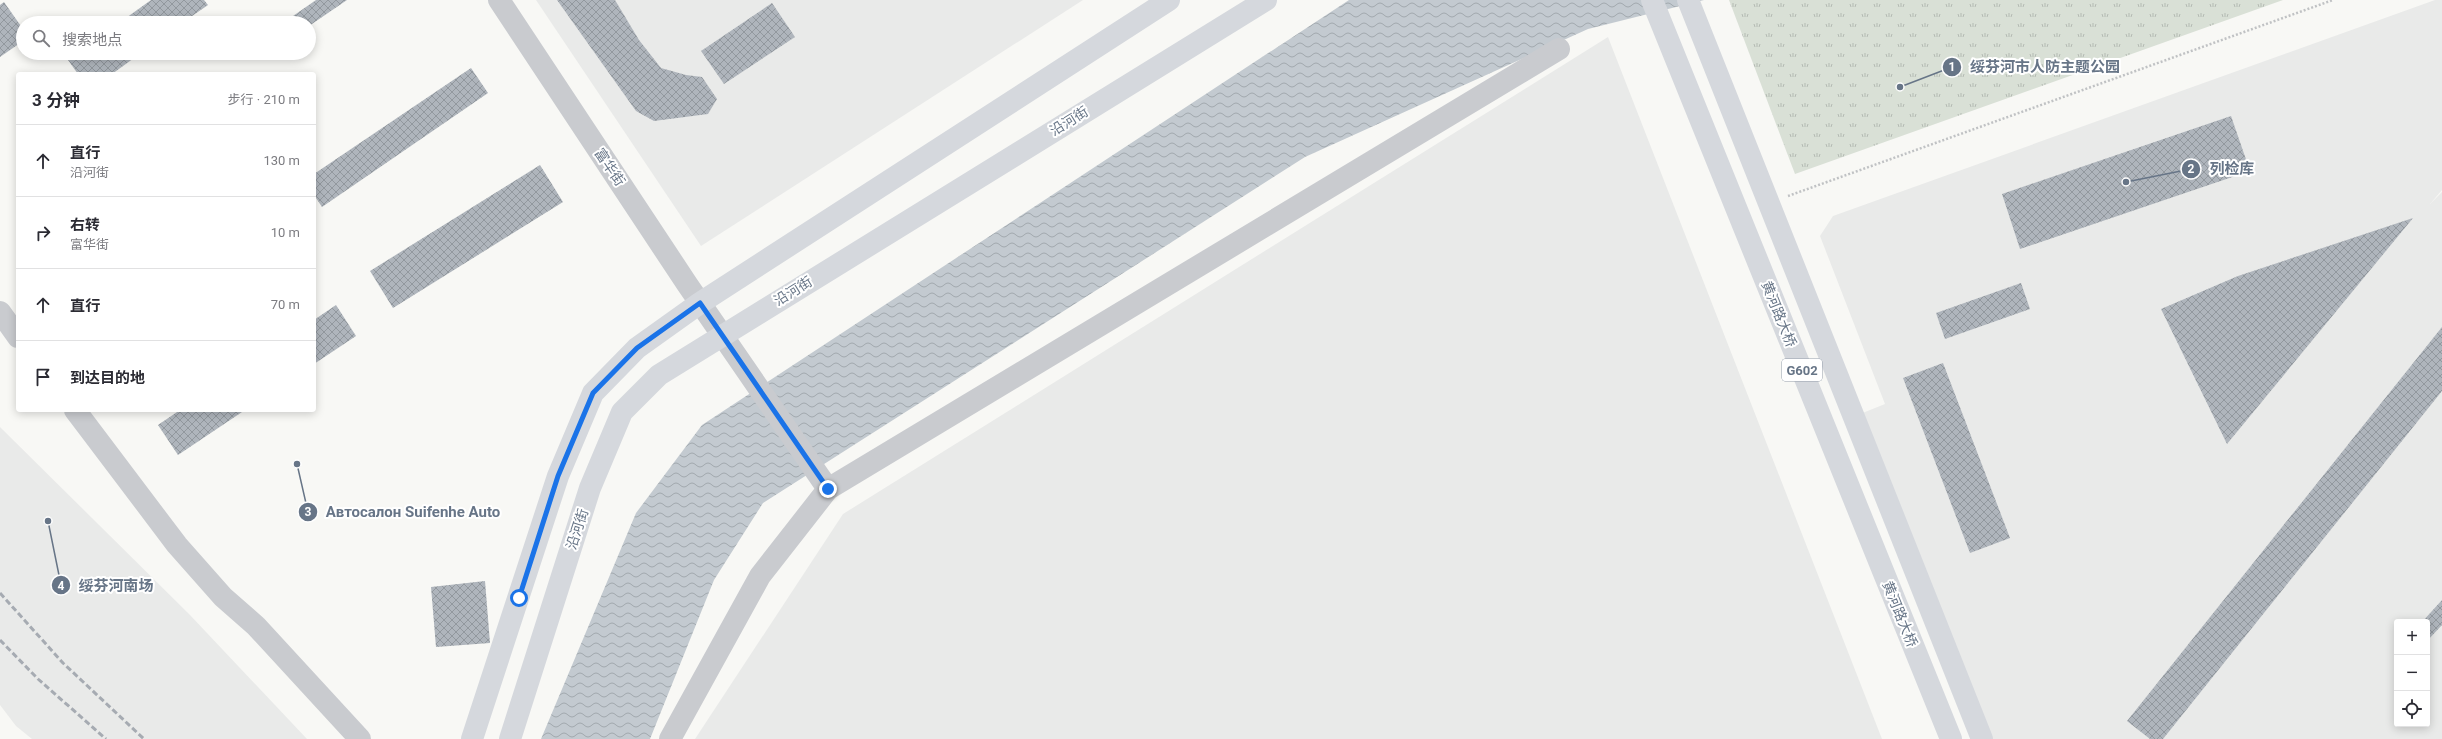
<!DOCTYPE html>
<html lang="zh">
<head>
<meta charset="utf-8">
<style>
	:root { --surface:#fff; --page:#f7f7f7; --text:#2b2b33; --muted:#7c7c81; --line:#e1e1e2 }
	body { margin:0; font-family:Roboto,"Noto Sans SC",sans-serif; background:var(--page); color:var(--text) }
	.controls { position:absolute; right:12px; bottom:12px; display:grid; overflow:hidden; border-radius:4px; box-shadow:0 2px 10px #0003 }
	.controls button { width:36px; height:36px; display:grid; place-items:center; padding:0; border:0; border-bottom:1px solid var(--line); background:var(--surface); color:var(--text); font:20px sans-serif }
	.stop { position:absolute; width:12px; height:12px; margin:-9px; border:3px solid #1a73e8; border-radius:50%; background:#fff }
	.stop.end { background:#1a73e8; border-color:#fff; box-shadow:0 1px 4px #0008 }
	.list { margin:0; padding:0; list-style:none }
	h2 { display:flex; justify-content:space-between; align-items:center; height:52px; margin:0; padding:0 16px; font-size:17px }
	h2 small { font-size:13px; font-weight:400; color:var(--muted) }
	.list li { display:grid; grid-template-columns:26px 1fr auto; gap:12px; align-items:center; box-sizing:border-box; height:72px; padding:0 16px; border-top:1px solid var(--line) }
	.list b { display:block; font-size:15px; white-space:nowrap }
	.list p { margin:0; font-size:13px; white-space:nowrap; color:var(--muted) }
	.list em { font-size:13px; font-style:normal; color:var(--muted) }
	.icon { flex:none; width:22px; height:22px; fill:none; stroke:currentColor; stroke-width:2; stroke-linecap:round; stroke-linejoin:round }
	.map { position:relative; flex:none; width:2442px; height:739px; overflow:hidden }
	.search { position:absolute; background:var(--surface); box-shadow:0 2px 10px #0003; left:16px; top:16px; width:300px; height:44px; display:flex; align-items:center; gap:10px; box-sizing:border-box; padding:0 14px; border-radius:22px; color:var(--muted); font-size:15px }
	.panel { position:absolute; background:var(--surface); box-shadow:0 2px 10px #0003; left:16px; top:72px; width:300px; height:340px; border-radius:4px }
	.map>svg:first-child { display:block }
	.built { fill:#e9eae9; fill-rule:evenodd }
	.park { fill:url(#park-tufts) }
	.water { fill:url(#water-waves) }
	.building { fill:url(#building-cross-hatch) }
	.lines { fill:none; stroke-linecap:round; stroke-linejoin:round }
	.path { stroke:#c0c2c4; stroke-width:2.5; stroke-dasharray:2 2; stroke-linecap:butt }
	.minor { stroke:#c9cbcf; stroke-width:22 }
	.major { stroke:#d5d8dd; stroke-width:22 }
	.highway { stroke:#d5d8dd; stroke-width:22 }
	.rail { stroke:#a6abb2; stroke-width:3; stroke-dasharray:6 3; stroke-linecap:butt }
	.route { stroke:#1a73e8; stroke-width:5 }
	.labels { text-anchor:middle; stroke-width:4; stroke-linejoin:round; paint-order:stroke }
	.shield { fill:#fff; stroke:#959eab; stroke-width:1 }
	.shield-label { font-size:13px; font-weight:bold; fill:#677587 }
	.street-label { font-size:14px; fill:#677587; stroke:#fff }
	.leader { fill:none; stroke:#677587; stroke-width:1.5 }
	.callout-dot { fill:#677587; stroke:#fff; stroke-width:1.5 }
	.mark-label { font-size:12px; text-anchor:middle; font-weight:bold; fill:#fff }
	.callout-label { font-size:15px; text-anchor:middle; font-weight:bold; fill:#677587; stroke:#fff; stroke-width:4; stroke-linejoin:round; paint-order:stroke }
</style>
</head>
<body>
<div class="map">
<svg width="2442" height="739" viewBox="0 0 2442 739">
	<defs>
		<pattern id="park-tufts" width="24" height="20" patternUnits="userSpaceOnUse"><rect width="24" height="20" fill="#d9e0d6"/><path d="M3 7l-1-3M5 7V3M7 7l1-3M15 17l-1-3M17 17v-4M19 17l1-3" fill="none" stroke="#b4bab3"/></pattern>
		<pattern id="water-waves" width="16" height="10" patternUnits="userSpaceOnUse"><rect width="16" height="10" fill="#c3cad0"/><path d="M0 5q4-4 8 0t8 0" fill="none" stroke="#a2a9ae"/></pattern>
		<pattern id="building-cross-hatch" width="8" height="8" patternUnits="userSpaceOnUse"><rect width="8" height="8" fill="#afb5bc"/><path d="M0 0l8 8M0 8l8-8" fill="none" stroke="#92989e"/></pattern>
	</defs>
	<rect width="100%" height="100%" fill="#f8f8f5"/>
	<g class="built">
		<polygon points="536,0 1083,0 701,246"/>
		<path d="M 2435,0 L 2442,0 L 2442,190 L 2430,204 L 2442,192 L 2442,739 L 1990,739 L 1860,414 L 1885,404 L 1820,236 L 1833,216 ZM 2397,622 L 2427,622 L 2427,724 L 2397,724 Z"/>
		<polygon points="1608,37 1882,739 695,739 843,514"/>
		<polygon points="0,427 190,615 307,739 32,739 16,726 0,705"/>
	</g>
	<polygon class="park" points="1729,0 2283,0 1795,174"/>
	<polygon class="water" points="1349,0 1704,0 1588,29 1305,157 763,503 714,580 650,739 541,739 636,513 702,425"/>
	<g class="building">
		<polygon points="151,0 204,0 208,5 182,23 119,23"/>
		<polygon points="316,0 347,0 309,26 309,23 283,23"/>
		<polygon points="557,0 615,0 639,40 661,68 686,75 702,77 717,99 708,114 654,121 636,111"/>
		<polygon points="4,2 23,29 23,41 0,57 0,5"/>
		<polygon points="772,3 795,37 724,84 701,51"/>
		<polygon points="78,53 141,53 112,74 78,74 68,60"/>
		<polygon points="471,68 488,93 322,207 314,195 314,174"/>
		<polygon points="2231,116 2250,171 2020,249 2002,194"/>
		<polygon points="540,165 563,202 393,308 370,271"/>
		<polygon points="2413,218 2227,444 2161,309 2238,276"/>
		<polygon points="2021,283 2030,309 1945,339 1936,313"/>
		<polygon points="336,305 356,336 314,364 314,320"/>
		<polygon points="2442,327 2442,391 2163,739 2150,739 2127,721"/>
		<polygon points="1943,363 2010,538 1970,553 1903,378"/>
		<polygon points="180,410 245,410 178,455 158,425"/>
		<polygon points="485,581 490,643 436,647 431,587"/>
		<polygon points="2442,600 2442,625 2427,641 2427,622 2422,622"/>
	</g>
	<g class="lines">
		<polyline class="path" points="1788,196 2333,0"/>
		<g class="minor">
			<polyline points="499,0 687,284 828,489"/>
			<polyline points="0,312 18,337"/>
			<polyline points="75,410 177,545 223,597 256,626 360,739"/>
			<polyline points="670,739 760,576 828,489 1559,49"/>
		</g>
		<g class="major">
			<polyline points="472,739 558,476 593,393 637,348 700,303 1169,0"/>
			<polyline points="510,739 590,488 622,412 659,375 1266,0"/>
		</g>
		<g class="highway">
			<polyline points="1652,0 1951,739"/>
			<polyline points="1688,0 1982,739"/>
		</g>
		<g class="rail">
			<polyline points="0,593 63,663 144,739"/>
			<polyline points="0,640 38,679 106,739"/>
		</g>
	</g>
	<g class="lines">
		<polyline class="route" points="519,598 558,476 593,393 637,348 700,303 828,489"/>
	</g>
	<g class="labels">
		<rect class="shield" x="1782" y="359" width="40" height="22" rx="3"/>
		<g class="shield-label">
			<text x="1802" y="375">G602</text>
		</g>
		<g class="street-label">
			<text transform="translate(1069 121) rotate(-32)" y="5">沿河街</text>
			<text transform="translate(610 167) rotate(56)" y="5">富华街</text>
			<text transform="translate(793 291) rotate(-32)" y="5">沿河街</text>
			<text transform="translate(1779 314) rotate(68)" y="5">黄河路大桥</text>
			<text transform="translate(577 529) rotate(-72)" y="5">沿河街</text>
			<text transform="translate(1900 614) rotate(68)" y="5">黄河路大桥</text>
		</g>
	</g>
	<path class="leader" d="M1900 87L1952 67M2126 182L2191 169M297 464L308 512M48 521L61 585"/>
	<g class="callout-dot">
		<circle cx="1900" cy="87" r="4"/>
		<circle cx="2126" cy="182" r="4"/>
		<circle cx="297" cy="464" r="4"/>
		<circle cx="48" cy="521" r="4"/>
		<circle cx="1952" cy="67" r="10"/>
		<circle cx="2191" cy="169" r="10"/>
		<circle cx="308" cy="512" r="10"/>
		<circle cx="61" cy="585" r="10"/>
	</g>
	<g class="mark-label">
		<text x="1952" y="71">1</text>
		<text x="2191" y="173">2</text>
		<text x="308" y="516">3</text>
		<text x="61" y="590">4</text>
	</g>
	<g class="callout-label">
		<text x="2045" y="72">绥芬河市人防主题公园</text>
		<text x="2232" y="174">列检库</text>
		<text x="413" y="517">Автосалон Suifenhe Auto</text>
		<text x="116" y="591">绥芬河南场</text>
	</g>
</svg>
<div class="controls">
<button>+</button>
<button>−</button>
<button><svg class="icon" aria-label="locate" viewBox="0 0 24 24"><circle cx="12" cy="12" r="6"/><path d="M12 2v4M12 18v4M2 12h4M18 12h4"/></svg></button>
</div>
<div class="stop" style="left:519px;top:598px"></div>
<div class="stop end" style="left:828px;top:489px"></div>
<div class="search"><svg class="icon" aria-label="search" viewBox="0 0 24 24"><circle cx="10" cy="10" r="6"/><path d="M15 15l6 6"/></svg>搜索地点</div>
<section class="panel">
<h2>3 分钟<small>步行 · 210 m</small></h2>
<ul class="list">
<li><svg class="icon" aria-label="ahead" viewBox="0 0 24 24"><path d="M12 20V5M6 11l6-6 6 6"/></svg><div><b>直行</b><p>沿河街</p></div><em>130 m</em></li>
<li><svg class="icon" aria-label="right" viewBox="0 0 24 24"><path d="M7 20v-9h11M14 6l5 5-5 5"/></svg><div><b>右转</b><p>富华街</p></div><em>10 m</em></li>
<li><svg class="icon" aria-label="ahead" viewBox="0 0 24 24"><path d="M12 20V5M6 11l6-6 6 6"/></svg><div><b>直行</b></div><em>70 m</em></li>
<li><svg class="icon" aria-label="arrive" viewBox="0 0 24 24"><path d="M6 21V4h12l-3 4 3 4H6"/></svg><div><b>到达目的地</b></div></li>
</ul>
</section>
</div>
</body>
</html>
